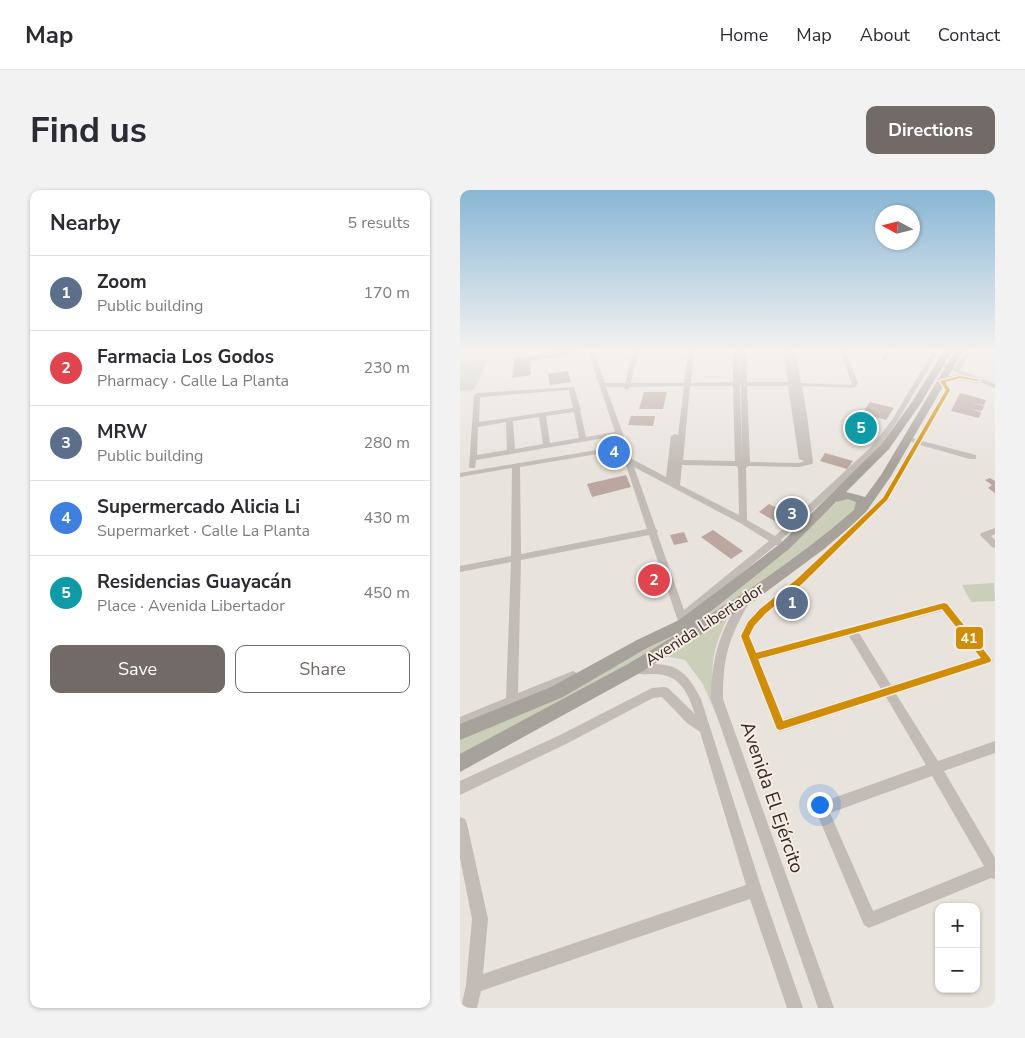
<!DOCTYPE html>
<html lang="en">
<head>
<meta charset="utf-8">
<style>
	:root { --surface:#fff; --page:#f2f2f3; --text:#2b2b33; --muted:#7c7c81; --line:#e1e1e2; --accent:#726a66 }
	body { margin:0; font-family:"Nunito Sans",sans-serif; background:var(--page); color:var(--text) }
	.controls { position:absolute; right:15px; bottom:15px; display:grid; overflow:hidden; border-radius:10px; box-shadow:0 1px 4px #0004 }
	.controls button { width:45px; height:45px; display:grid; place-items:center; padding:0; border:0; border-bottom:1px solid var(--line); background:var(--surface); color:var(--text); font:25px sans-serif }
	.compass { position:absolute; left:415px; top:15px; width:45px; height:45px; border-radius:50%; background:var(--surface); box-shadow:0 1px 4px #0004; rotate:277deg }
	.you { position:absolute; left:359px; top:614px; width:18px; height:18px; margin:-12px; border:4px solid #fff; border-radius:50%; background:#1a73e8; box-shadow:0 0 0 8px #1a73e833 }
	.badge { display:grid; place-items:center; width:32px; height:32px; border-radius:50%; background:var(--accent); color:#fff; font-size:16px; font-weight:700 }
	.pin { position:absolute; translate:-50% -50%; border:2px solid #fff; box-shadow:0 1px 5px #0006 }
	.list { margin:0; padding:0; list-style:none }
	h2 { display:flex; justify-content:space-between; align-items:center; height:65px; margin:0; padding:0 20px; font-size:21px }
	h2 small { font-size:16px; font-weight:400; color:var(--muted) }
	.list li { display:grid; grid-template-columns:32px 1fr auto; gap:15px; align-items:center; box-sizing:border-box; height:75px; padding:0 20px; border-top:1px solid var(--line) }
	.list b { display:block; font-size:19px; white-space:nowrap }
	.list p { margin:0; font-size:16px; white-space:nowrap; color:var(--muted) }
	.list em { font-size:16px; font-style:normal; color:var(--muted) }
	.actions { display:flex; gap:10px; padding:15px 20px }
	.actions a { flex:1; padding:11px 0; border:1px solid var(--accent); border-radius:10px; text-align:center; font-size:18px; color:var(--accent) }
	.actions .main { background:var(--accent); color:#fff }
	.map { position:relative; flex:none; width:535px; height:818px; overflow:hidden; border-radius:10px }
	header { display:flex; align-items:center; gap:30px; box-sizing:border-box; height:70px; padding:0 25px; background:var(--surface); border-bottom:1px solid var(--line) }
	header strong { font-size:24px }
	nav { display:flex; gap:28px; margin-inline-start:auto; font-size:18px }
	.intro { display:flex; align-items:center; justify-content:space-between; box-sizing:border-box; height:120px; padding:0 30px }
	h1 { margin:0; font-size:35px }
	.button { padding:12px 22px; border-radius:10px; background:var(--accent); color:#fff; font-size:18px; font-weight:700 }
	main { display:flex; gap:30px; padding:0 30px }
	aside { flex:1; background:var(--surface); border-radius:10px; box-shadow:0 1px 4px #0004 }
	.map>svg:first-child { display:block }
	.green { fill:#cbceb8 }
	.building { fill:#bba7a0 }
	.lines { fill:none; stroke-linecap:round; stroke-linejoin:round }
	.minor { fill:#c2bbb6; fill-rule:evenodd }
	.highway { fill:#a8a29c; fill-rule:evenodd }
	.bus-1-casing { stroke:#f7ede4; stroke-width:3 }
	.bus-1 { fill:#d08d08; fill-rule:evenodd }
	.labels { text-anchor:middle; stroke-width:4; stroke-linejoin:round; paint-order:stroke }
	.street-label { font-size:16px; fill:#322926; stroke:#f7ede4 }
	.near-street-label { font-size:19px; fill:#322926; stroke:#f7ede4 }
	.line-badge { stroke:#f7ede4; stroke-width:2 }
	.badge-label { font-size:14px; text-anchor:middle; font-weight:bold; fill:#fff }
</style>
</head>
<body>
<header>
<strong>Map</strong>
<nav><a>Home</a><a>Map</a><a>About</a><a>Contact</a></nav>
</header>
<div class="intro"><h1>Find us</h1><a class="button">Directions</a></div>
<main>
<aside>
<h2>Nearby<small>5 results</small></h2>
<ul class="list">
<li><span class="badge" style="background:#5c6f8a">1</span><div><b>Zoom</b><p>Public building</p></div><em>170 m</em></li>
<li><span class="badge" style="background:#e0444e">2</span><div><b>Farmacia Los Godos</b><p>Pharmacy · Calle La Planta</p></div><em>230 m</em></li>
<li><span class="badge" style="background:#5c6f8a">3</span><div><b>MRW</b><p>Public building</p></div><em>280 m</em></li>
<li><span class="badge" style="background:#3f7fe0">4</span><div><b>Supermercado Alicia Li</b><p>Supermarket · Calle La Planta</p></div><em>430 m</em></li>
<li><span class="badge" style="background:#0f9aa8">5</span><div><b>Residencias Guayacán</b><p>Place · Avenida Libertador</p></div><em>450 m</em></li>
</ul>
<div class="actions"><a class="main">Save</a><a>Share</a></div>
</aside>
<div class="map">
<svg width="535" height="818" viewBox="0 0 535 818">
	<rect width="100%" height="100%" fill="#e9e3dd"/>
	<g class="green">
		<polygon points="28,170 14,200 0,201 0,171"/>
		<polygon points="388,303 400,305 402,311 400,316 312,387 175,474 0,571 0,542 241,425"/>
		<polygon points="534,393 535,411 511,412 502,395"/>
		<path d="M 269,425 C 248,467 250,485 258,529 L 243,494 L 225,470 L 205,466 Z"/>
	</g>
	<g class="building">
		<polygon points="98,161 116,161 117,164 70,171 71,185 52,188 54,168"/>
		<polygon points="108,181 111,192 90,195 88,184"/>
		<polygon points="184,202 207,202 203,219 179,219"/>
		<polygon points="500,203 526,210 524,215 512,213 524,216 522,221 509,219 521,222 519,228 491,221"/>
		<polygon points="410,212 434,218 426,230 402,223"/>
		<polygon points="171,226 195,226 193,236 168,235"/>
		<polygon points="389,232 413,238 415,240 411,244 385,237"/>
		<polygon points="365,263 393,271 387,279 360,271"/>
		<polygon points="166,285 171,297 132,307 127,294"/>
		<polygon points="530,288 535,291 535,303 528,298 532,295 525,290"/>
		<polygon points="309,314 333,326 322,335 299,322"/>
		<polygon points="253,340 283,361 271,369 241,347"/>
		<polygon points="224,342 228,352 214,355 210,345"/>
		<polygon points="203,384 205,391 185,395 183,389"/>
		<polygon points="331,404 347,415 325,421 319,411"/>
	</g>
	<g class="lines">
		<g class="minor">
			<path d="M 128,161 L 134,161 L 145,193 L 165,193 L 173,161 L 179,161 L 171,193 L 224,193 L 228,161 L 234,161 L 231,193 L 273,192 L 273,161 L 279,161 L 280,192 L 280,161 L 286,161 L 287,192 L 328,192 L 323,162 L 328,161 L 335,192 L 329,161 L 335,161 L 341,193 L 390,195 L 392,194 L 380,161 L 386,161 L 398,194 L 394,198 L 342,196 L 347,225 L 353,272 L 352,274 L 339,277 L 288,276 L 286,278 L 287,330 L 315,346 L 411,257 L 432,230 L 473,161 L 479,161 L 438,230 L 417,261 L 321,350 L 324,353 L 322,355 L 316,355 L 232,424 L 228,437 L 220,437 L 219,434 L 189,345 L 61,370 L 58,503 L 113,481 L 117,483 L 119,486 L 117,489 L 0,539 L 0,527 L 46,508 L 51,372 L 0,382 L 0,376 L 51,366 L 52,278 L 0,287 L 0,283 L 160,256 L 156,246 L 16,270 L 15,278 L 9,278 L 14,205 L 17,203 L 114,197 L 120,217 L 121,219 L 120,220 L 126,247 L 155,242 ZM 224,196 L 218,245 L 215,244 L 211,246 L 206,287 L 172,269 L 146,197 L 164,197 L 165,199 L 167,200 L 170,197 ZM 230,196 L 273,196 L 275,271 L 223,270 ZM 280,196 L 281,196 L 282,271 L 282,270 ZM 287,196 L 328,196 L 339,269 L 344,271 L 339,273 L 290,272 ZM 109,200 L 113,218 L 19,232 L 20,207 ZM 114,222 L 119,248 L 90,253 L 86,226 ZM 79,227 L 83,254 L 55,259 L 53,231 ZM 46,232 L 47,260 L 17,265 L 18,237 ZM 161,260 L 187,339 L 61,364 L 60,277 ZM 222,275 L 277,276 L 278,279 L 279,325 L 220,295 ZM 174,277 L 280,333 L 309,351 L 224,420 L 197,343 L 198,341 L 196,339 Z"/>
			<polygon points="427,161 433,161 426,170 422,170 421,169"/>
			<polygon points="505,161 511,161 500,180 535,194 535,198 477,174 480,172 495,178"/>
			<path d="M 482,189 L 484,190 L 491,200 L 462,251 L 516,265 L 516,269 L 510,269 L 460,255 L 428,311 L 343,394 L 307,424 L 295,437 L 290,446 L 297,462 L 484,412 L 488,413 L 533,470 L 531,473 L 436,504 L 478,571 L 535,551 L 535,563 L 484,581 L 535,668 L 535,689 L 531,688 L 409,738 L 404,735 L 355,619 L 357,614 L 362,612 L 466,575 L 426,507 L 320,542 L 316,540 L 280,446 L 287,431 L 299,418 L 337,388 L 422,307 L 454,253 L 448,250 L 452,248 L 456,249 L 485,200 L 479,191 ZM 482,421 L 519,468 L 431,495 L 399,443 ZM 389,446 L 421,499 L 323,529 L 300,470 ZM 472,586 L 524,676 L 413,721 L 370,623 Z"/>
			<polygon points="535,338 535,344 531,346 535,350 535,358 532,357 520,345 521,343"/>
			<path d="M 285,407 L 289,408 L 290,411 C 269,448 263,465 263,509 L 374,818 L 358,818 L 251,509 C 251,477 257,449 273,422 C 276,416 279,409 285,407 Z"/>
			<path d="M 174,474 C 212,473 223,474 241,509 L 302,700 L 343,818 L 327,818 L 290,709 L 21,801 L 17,818 L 1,818 L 6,795 L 12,729 L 0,668 L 0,627 L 5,629 L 7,634 L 28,729 L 23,784 L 286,695 L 240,542 L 227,533 L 202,507 L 193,508 L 108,553 L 0,605 L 0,591 L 100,545 L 192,498 L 204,497 L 208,498 L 235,524 C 228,502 219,484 194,484 C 186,484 177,485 170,482 L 168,479 L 170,476 Z"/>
		</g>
		<path class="highway" d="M 484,161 L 492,161 L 461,213 L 429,259 L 386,302 L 405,307 L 421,285 L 495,161 L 503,161 L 488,187 L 500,184 L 522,190 L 518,193 L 500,190 L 485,193 L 431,286 L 404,325 L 364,359 L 290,414 L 178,484 L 0,582 L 0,564 L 168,474 L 221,442 L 187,458 L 103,507 L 0,550 L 0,534 L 91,497 L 177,450 L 219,430 L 266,395 L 321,353 L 421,255 L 452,212 ZM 388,309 L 396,312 L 394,320 C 344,363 291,400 235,434 L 329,359 L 376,312 Z"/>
		<defs>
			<path id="bus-1" d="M 500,186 L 520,190 L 518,191 L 500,188 L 485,192 L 490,200 L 427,310 L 343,393 L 306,423 L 294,436 L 289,446 L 296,463 L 484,413 L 487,414 L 530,468 L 531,470 L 530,472 L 320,540 L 317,539 L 281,446 L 288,432 L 300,419 L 337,389 L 423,308 L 486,200 L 480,191 ZM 482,419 L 521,468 L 323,531 L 298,469 Z"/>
		</defs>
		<use href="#bus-1" class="bus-1-casing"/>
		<use href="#bus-1" class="bus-1"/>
	</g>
	<linearGradient id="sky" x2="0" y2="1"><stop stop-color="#89b6d5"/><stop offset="0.58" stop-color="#f5f2f0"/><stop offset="1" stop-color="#f5f2f0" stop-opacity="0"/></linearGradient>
	<rect width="535" height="276" fill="url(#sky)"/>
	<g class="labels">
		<g class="street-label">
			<text transform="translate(244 434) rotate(-33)" y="6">Avenida Libertador</text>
		</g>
		<g class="near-street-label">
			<text transform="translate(313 607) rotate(71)" y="7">Avenida El Ejército</text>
		</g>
	</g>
	<rect class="line-badge" x="495" y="436" width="29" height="24" rx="5" fill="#d08d08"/>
	<g class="badge-label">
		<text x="509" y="453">41</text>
	</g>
</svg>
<div class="controls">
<button>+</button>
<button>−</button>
</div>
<svg class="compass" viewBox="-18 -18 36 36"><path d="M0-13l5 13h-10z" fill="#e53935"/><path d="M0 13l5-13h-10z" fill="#7c7c81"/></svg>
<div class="you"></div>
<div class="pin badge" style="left:332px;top:413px;background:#5c6f8a">1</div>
<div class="pin badge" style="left:194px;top:390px;background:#e0444e">2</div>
<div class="pin badge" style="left:332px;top:324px;background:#5c6f8a">3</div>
<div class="pin badge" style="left:154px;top:262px;background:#3f7fe0">4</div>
<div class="pin badge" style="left:401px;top:238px;background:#0f9aa8">5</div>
</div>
</main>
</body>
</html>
